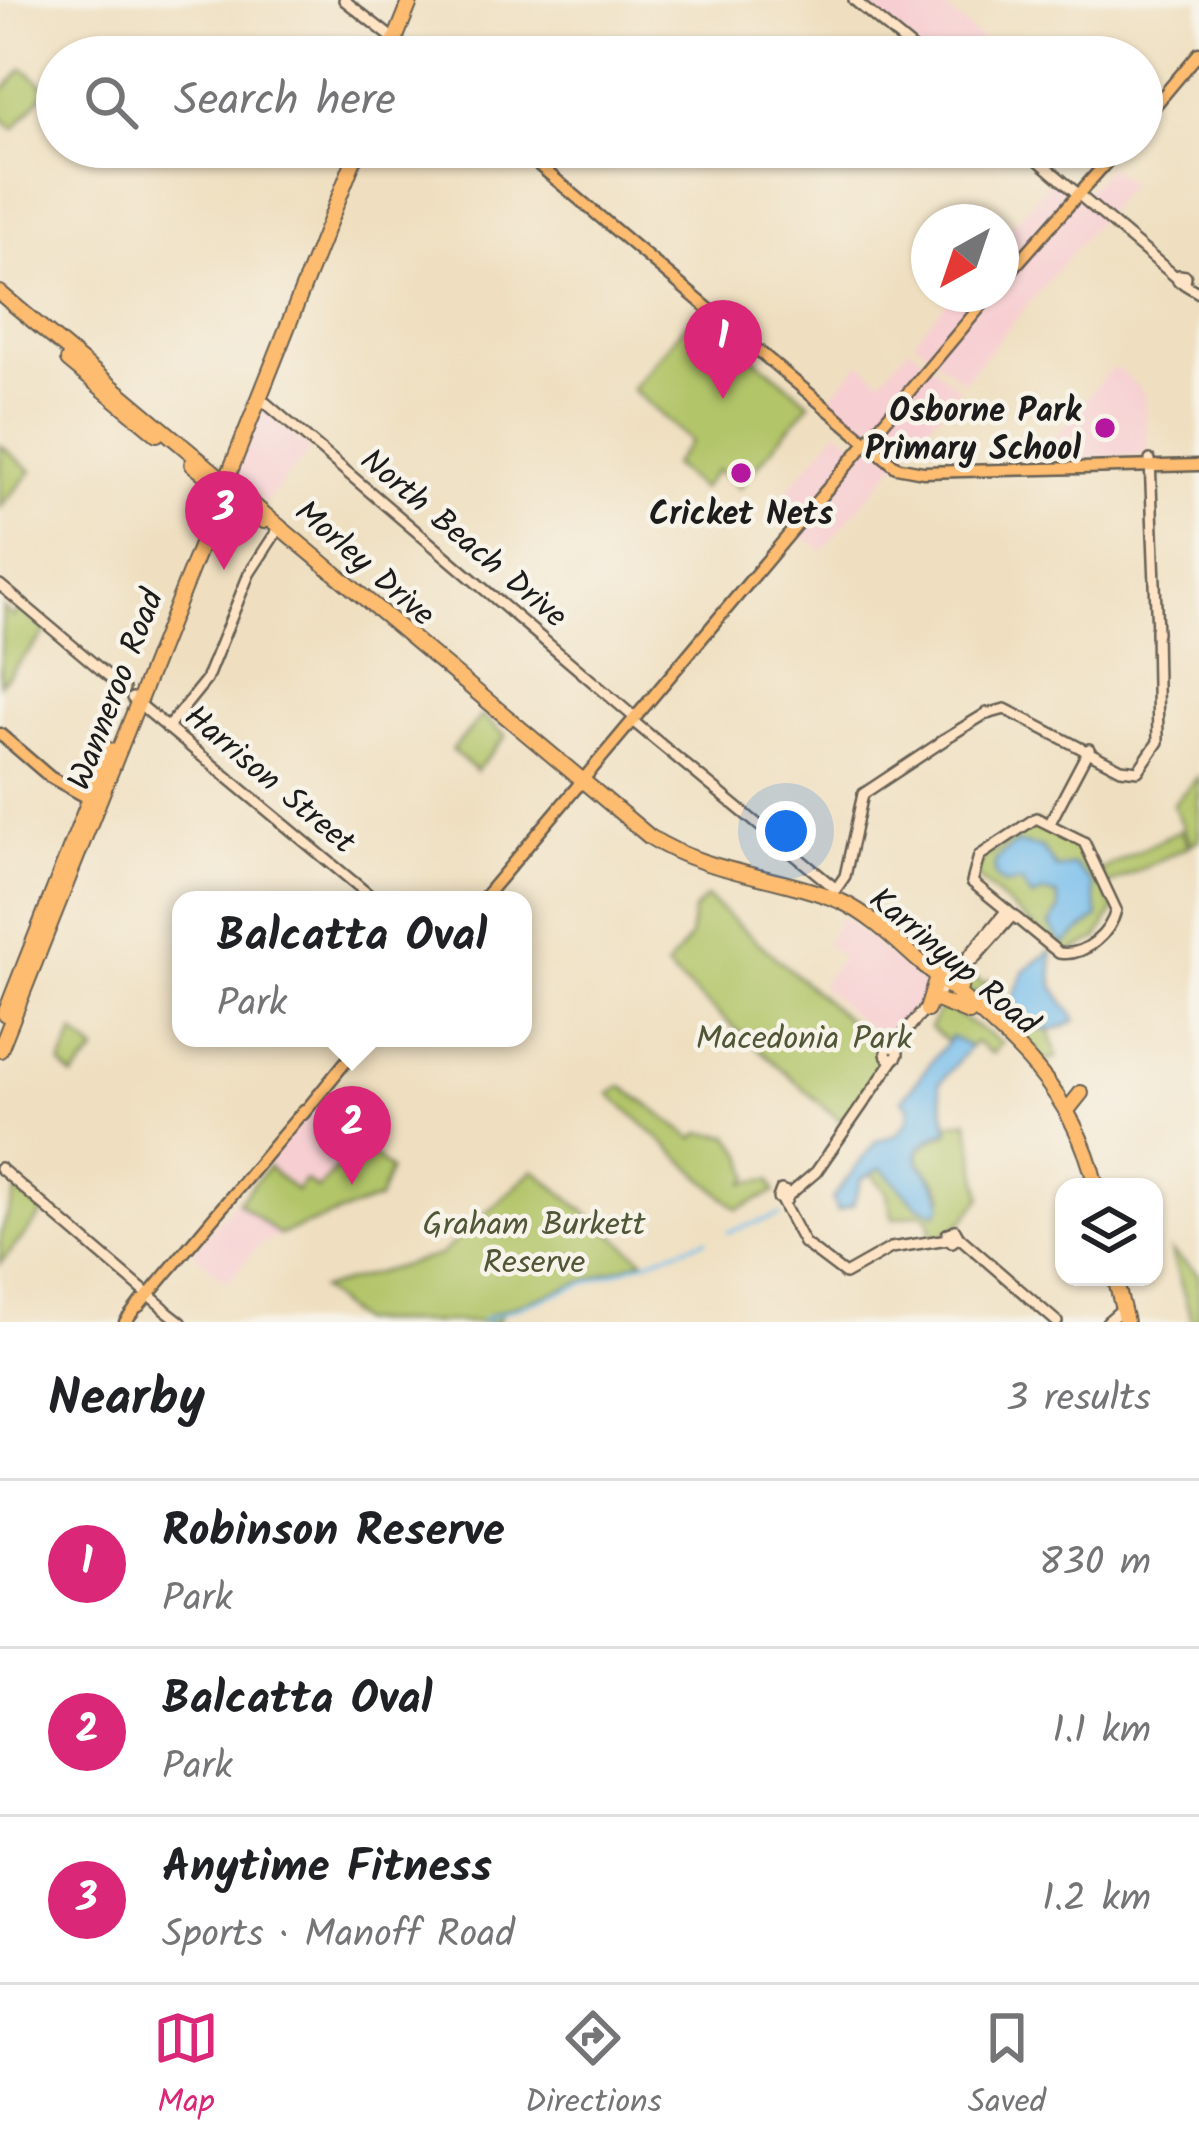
<!DOCTYPE html>
<html lang="en">
<head>
<meta charset="utf-8">
<style>
	:root { --surface:#fff; --page:#f6f6f6; --text:#202124; --muted:#757577; --line:#e0e0e0; --accent:#db2777 }
	body { margin:0; font-family:Kalam,sans-serif; background:var(--page); color:var(--text) }
	.controls { position:absolute; right:36px; bottom:36px; display:grid; overflow:hidden; border-radius:24px; box-shadow:0 3px 9px #0004 }
	.controls button { width:108px; height:108px; display:grid; place-items:center; padding:0; border:0; border-bottom:3px solid var(--line); background:var(--surface); color:var(--text); font:60px sans-serif }
	.compass { position:absolute; left:911px; top:204px; width:108px; height:108px; border-radius:50%; background:var(--surface); box-shadow:0 3px 9px #0004; rotate:220deg }
	.you { position:absolute; left:786px; top:831px; width:42px; height:42px; margin:-30px; border:9px solid #fff; border-radius:50%; background:#1a73e8; box-shadow:0 0 0 18px #1a73e833 }
	.badge { display:grid; place-items:center; width:78px; height:78px; border-radius:50%; background:var(--accent); color:#fff; font-size:39px; font-weight:700 }
	.pin { position:absolute; translate:-50% -99px; filter:drop-shadow(0 3px 6px #0008) }
	.pin::after { content:''; position:absolute; top:63px; width:42px; height:36px; background:inherit; clip-path:polygon(0 0,100% 0,50% 100%) }
	.popup { position:absolute; left:172px; top:891px; width:360px; height:156px; box-sizing:border-box; display:grid; place-content:center; border-radius:24px; background:var(--surface); filter:drop-shadow(0 3px 9px #0005); font-size:39px; white-space:nowrap; color:var(--muted) }
	.popup b { font-size:45px; color:var(--text) }
	.popup::after { content:''; position:absolute; left:50%; top:100%; margin-left:-24px; border:24px solid transparent; border-top-color:var(--surface) }
	.list { margin:0; padding:0; list-style:none }
	h2 { display:flex; justify-content:space-between; align-items:center; height:156px; margin:0; padding:0 48px; font-size:51px }
	h2 small { font-size:39px; font-weight:400; color:var(--muted) }
	.list li { display:grid; grid-template-columns:78px 1fr auto; gap:36px; align-items:center; box-sizing:border-box; height:168px; padding:0 48px; border-top:3px solid var(--line) }
	.list b { display:block; font-size:45px; white-space:nowrap }
	.list p { margin:0; font-size:39px; white-space:nowrap; color:var(--muted) }
	.list em { font-size:39px; font-style:normal; color:var(--muted) }
	.icon { flex:none; width:66px; height:66px; fill:none; stroke:currentColor; stroke-width:2; stroke-linecap:round; stroke-linejoin:round }
	.map { position:relative; flex:none; width:1199px; height:1322px; overflow:hidden }
	.search { position:absolute; background:var(--surface); box-shadow:0 3px 9px #0004; left:36px; right:36px; top:36px; height:132px; display:flex; align-items:center; gap:30px; box-sizing:border-box; padding:0 42px; border-radius:66px; color:var(--muted); font-size:45px }
	.sheet { height:660px; background:var(--surface) }
	nav { display:flex; justify-content:space-around; align-items:center; box-sizing:border-box; height:168px; border-top:3px solid var(--line); background:var(--surface); font-size:33px; color:var(--muted) }
	nav a { display:grid; justify-items:center; gap:6px }
	nav .on { color:var(--accent) }
	.map>svg:first-child { display:block }
	.built { fill:#f7cfd2 }
	.green { fill:#b2c569; stroke:#677042; stroke-width:3 }
	.water { fill:#74bdec; stroke:#486c84; stroke-width:3 }
	.lines { fill:none; stroke-linecap:round; stroke-linejoin:round }
	.stream { stroke:#74bdec; stroke-width:3 }
	.secondary-casing { stroke:#666055; stroke-width:14 }
	.primary-casing { stroke:#666055; stroke-width:15 }
	.highway-casing { stroke:#666055; stroke-width:18 }
	.secondary { stroke:#fee4c5; stroke-width:9 }
	.primary { stroke:#fdbc6f; stroke-width:10 }
	.highway { stroke:#fdbc6f; stroke-width:14 }
	.poi-dot { fill:#b5179e; stroke:#f7f3e8; stroke-width:4.5 }
	.labels { text-anchor:middle; stroke-width:9; stroke-linejoin:round; paint-order:stroke }
	.poi-label { font-size:33px; font-weight:bold; fill:#1c1c1c; stroke:#f7f3e8; text-anchor:end }
	.street-label { font-size:33px; fill:#1c1c1c; stroke:#f7f3e8 }
	.park-label { font-size:33px; fill:#505737; stroke:#f7f3e8 }
</style>
</head>
<body>
<div class="map">
<svg width="1199" height="1322" viewBox="0 0 1199 1322">
	<rect width="100%" height="100%" fill="#f7f3e8"/>
	<filter id="ink" filterUnits="userSpaceOnUse"><feTurbulence type="fractalNoise" baseFrequency=".00833" numOctaves="2"/><feDisplacementMap in="SourceGraphic" scale="24" xChannelSelector="R" yChannelSelector="G"/><feConvolveMatrix kernelMatrix="1 2 1 2 8 2 1 2 1" color-interpolation-filters="sRGB"/></filter>
	<filter id="wash" filterUnits="userSpaceOnUse"><feTurbulence type="fractalNoise" baseFrequency=".004" numOctaves="4" result="noise"/><feDisplacementMap in="SourceGraphic" scale="48" xChannelSelector="R" yChannelSelector="G"/><feGaussianBlur stdDeviation="2.7" result="paint"/><feColorMatrix in="noise" values="0 0 0 0 0 0 0 0 0 0 0 0 0 0 0 0 0 1.4 0 .05"/><feComposite in="paint" operator="in"/></filter>
	<g filter="url(#wash)">
		<rect width="100%" height="100%" fill="#efdfc0"/>
		<g class="built">
			<polygon points="861,0 935,0 1002,57 928,57"/>
			<polygon points="1108,166 1129,184 963,382 914,340 953,294 1001,294 1001,238 1053,177 1080,199"/>
			<polygon points="910,346 960,389 822,551 771,509 838,430 860,446 867,438 826,402 860,362 881,379"/>
			<polygon points="1110,369 1121,370 1144,394 1148,455 1044,461 1045,450"/>
			<polygon points="261,407 310,450 265,503 235,473"/>
			<polygon points="841,916 931,990 899,1041 888,1046 820,985 842,958 826,943"/>
			<polygon points="320,1100 362,1135 317,1188 305,1179 298,1189 267,1163"/>
			<polygon points="236,1200 280,1236 261,1243 227,1282 192,1252"/>
		</g>
		<g class="green">
			<polygon points="23,68 48,89 14,129 0,117 0,94"/>
			<polygon points="697,311 810,403 739,488 717,470 701,489 672,465 691,441 632,389"/>
			<polygon points="0,445 32,471 0,508"/>
			<polygon points="3,608 13,617 21,609 47,631 0,684"/>
			<polygon points="482,716 506,736 476,771 452,750"/>
			<polygon points="1199,776 1199,840 1191,844 1173,804"/>
			<polygon points="1038,822 1083,847 1114,910 1097,939 1065,954 976,877 983,858"/>
			<polygon points="1181,830 1189,846 1106,886 1099,871"/>
			<polygon points="706,897 879,1047 881,1070 844,1124 666,968 690,938 693,912"/>
			<polygon points="969,973 984,984 989,980 998,993 986,1003 1016,1023 1050,1032 1057,1057 1041,1063 963,993"/>
			<polygon points="942,1005 1002,1043 992,1054 976,1042 970,1047 945,1040 930,1028"/>
			<polygon points="74,1033 96,1052 73,1077 61,1065"/>
			<polygon points="622,1086 694,1139 700,1133 730,1136 744,1155 750,1177 745,1183 770,1180 775,1192 737,1209 610,1094"/>
			<path d="M 968,1120 L 982,1197 C 967,1217 958,1233 932,1238 L 929,1219 L 922,1213 L 893,1219 L 886,1191 L 870,1172 L 882,1168 L 917,1205 L 937,1214 L 944,1196 C 932,1164 890,1156 949,1132 L 948,1124 Z"/>
			<polygon points="359,1142 390,1170 379,1199 279,1235 238,1202 268,1167 296,1191 305,1180 318,1189"/>
			<polygon points="534,1170 644,1260 487,1316 501,1313 498,1322 358,1322 320,1289 440,1255"/>
			<polygon points="17,1190 44,1212 0,1264 0,1235"/>
			<polygon points="1171,1251 1199,1275 1199,1322 1192,1322"/>
		</g>
		<g class="water">
			<path d="M 1017,843 L 1042,848 L 1057,869 L 1074,865 L 1092,883 L 1098,917 L 1063,945 L 1050,925 L 1060,909 L 1057,895 L 1044,892 L 1032,898 L 1021,882 L 1005,885 L 996,878 C 989,859 1006,852 1017,843 Z"/>
			<path d="M 1051,951 L 1053,986 L 1076,1020 C 1044,1042 1006,1023 975,992 L 998,993 L 1011,1003 L 1024,971 Z"/>
			<path d="M 951,1037 L 970,1047 L 939,1084 L 948,1130 C 883,1158 942,1168 942,1206 L 936,1213 L 917,1205 L 882,1168 L 861,1179 L 853,1205 L 837,1211 L 832,1199 L 876,1141 L 896,1135 L 908,1121 L 909,1106 L 902,1100 Z"/>
		</g>
		<g class="lines">
			<g class="stream">
				<polyline points="728,1232 780,1215"/>
				<polyline points="482,1320 706,1240"/>
			</g>
		</g>
	</g>
	<g filter="url(#ink)">
		<g class="lines">
			<defs>
				<g id="secondary">
					<polyline points="344,0 395,40"/>
					<polyline points="854,0 923,57"/>
					<polyline points="1025,147 1029,156 1034,147"/>
					<polyline points="1032,155 1177,278"/>
					<polygon points="1179,275 1186,276 1185,283 1178,281"/>
					<polyline points="1184,284 1199,293"/>
					<polyline points="260,398 634,717"/>
					<polyline points="1150,460 1157,633"/>
					<polyline points="0,585 124,689"/>
					<polyline points="132,698 375,900"/>
					<polyline points="987,714 1005,709 1121,769 1138,771 1158,742 1156,629"/>
					<polyline points="635,723 836,889 845,876 863,794 946,739"/>
					<polyline points="167,728 206,680 249,574 277,531"/>
					<polyline points="941,741 987,713"/>
					<path d="M 1036,818 L 1084,842 L 1116,910 C 1110,934 1085,957 1059,953 L 972,882 L 979,856 Z"/>
					<polyline points="1050,823 1089,749"/>
					<polyline points="973,960 1013,915"/>
					<circle cx="892" cy="1053" r="6"/>
					<polyline points="893,1047 1007,910"/>
					<polyline points="0,1168 164,1308"/>
					<polygon points="781,1190 789,1193 786,1201 778,1198"/>
					<polyline points="789,1195 816,1172 894,1059"/>
					<polyline points="782,1202 804,1243 845,1274 891,1248 948,1239"/>
					<polygon points="955,1230 959,1237 952,1242 947,1234"/>
					<polyline points="959,1237 1057,1322"/>
					<polyline points="163,1308 181,1322"/>
					<polyline points="1107,1322 1122,1309"/>
				</g>
				<g id="primary">
					<polyline points="395,40 415,57"/>
					<polyline points="1142,121 1199,53"/>
					<polyline points="522,151 896,467 923,472 1199,465"/>
					<polyline points="1001,282 1120,147"/>
					<polyline points="0,734 50,777 95,802"/>
					<polyline points="482,900 991,294"/>
					<polyline points="303,1114 365,1038"/>
					<polyline points="139,1306 304,1110"/>
					<polyline points="125,1322 141,1301"/>
				</g>
				<g id="highway">
					<polyline points="388,57 411,0"/>
					<path d="M 0,293 L 650,837 C 708,874 777,875 840,901 C 873,916 900,945 927,968 C 1004,1032 1073,1085 1096,1187"/>
					<polyline points="68,360 157,434"/>
					<polyline points="192,464 264,521"/>
					<polyline points="958,995 965,970"/>
					<polyline points="939,1001 969,1013"/>
					<polyline points="927,1010 935,983"/>
					<polyline points="5,1014 109,750"/>
					<polyline points="0,1050 359,147"/>
					<polyline points="1069,1108 1081,1093"/>
					<polyline points="1115,1277 1126,1322"/>
				</g>
			</defs>
			<use href="#secondary" class="secondary-casing"/>
			<use href="#primary" class="primary-casing"/>
			<use href="#highway" class="highway-casing"/>
			<use href="#secondary" class="secondary"/>
			<use href="#primary" class="primary"/>
			<use href="#highway" class="highway"/>
		</g>
	</g>
	<g class="poi-dot">
		<circle cx="1105" cy="428" r="12"/>
		<circle cx="741" cy="473" r="12"/>
	</g>
	<g class="labels">
		<g class="poi-label">
			<text x="1081" y="421">Osborne Park<tspan x="1081" dy="38">Primary School</tspan></text>
			<text x="741" y="524" text-anchor="middle">Cricket Nets</text>
		</g>
		<g class="street-label">
			<text transform="translate(465 537) rotate(40)" y="12">North Beach Drive</text>
			<text transform="translate(366 562) rotate(41)" y="12">Morley Drive</text>
			<text transform="translate(114 689) rotate(-69)" y="12">Wanneroo Road</text>
			<text transform="translate(271 778) rotate(40)" y="12">Harrison Street</text>
			<text transform="translate(955 960) rotate(40)" y="12">Karrinyup Road</text>
		</g>
		<g class="park-label">
			<text x="804" y="1049">Macedonia Park</text>
			<text x="534" y="1235">Graham Burkett<tspan x="534" dy="38">Reserve</tspan></text>
		</g>
	</g>
</svg>
<div class="controls">
<button><svg class="icon" aria-label="layers" viewBox="0 0 24 24"><path d="M12 4l9 5-9 5-9-5zM3 14l9 5 9-5"/></svg></button>
</div>
<svg class="compass" viewBox="-18 -18 36 36"><path d="M0-13l5 13h-10z" fill="#e53935"/><path d="M0 13l5-13h-10z" fill="#757577"/></svg>
<div class="you"></div>
<div class="pin badge" style="left:723px;top:399px">1</div>
<div class="pin badge" style="left:352px;top:1185px">2</div>
<div class="popup"><b>Balcatta Oval</b>Park</div>
<div class="pin badge" style="left:224px;top:570px">3</div>
<div class="search"><svg class="icon" aria-label="search" viewBox="0 0 24 24"><circle cx="10" cy="10" r="6"/><path d="M15 15l6 6"/></svg>Search here</div>
</div>
<section class="sheet">
<h2>Nearby<small>3 results</small></h2>
<ul class="list">
<li><span class="badge">1</span><div><b>Robinson Reserve</b><p>Park</p></div><em>830 m</em></li>
<li><span class="badge">2</span><div><b>Balcatta Oval</b><p>Park</p></div><em>1.1 km</em></li>
<li><span class="badge">3</span><div><b>Anytime Fitness</b><p>Sports · Manoff Road</p></div><em>1.2 km</em></li>
</ul>
</section>
<nav>
<a class="on"><svg class="icon" aria-label="map" viewBox="0 0 24 24"><path d="M3 6l6-2 6 2 6-2v14l-6 2-6-2-6 2zM9 4v14M15 6v14"/></svg>Map</a>
<a><svg class="icon" aria-label="directions" viewBox="0 0 24 24"><path d="M12 3l9 9-9 9-9-9zM9 14v-3h6M13 9l2 2-2 2"/></svg>Directions</a>
<a><svg class="icon" aria-label="saved" viewBox="0 0 24 24"><path d="M7 4h10v16l-5-4-5 4z"/></svg>Saved</a>
</nav>
</body>
</html>
